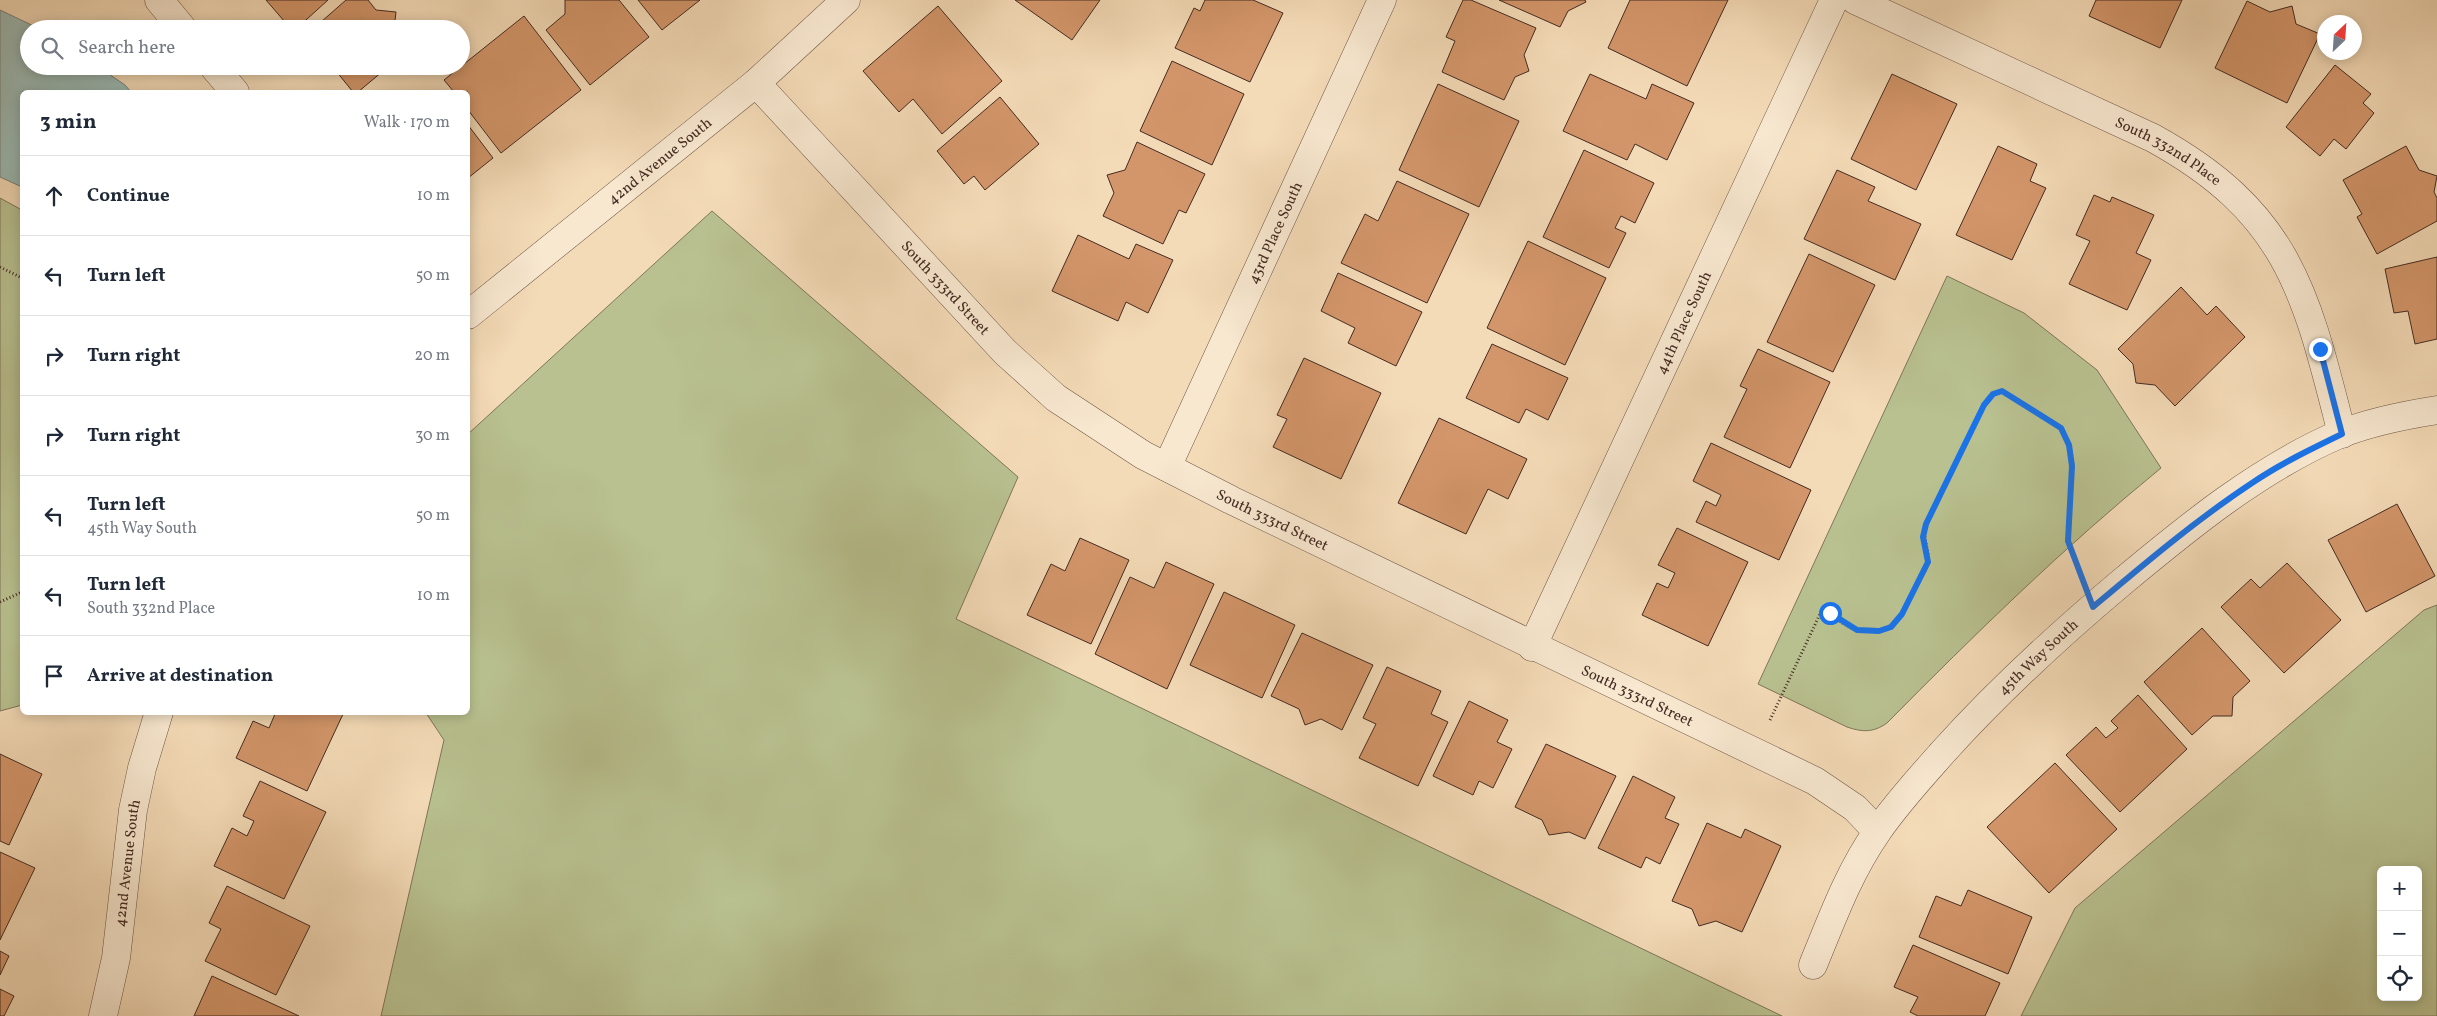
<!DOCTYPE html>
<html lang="en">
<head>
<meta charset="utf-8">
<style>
	:root { --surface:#fff; --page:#f6f6f7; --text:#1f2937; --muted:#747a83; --line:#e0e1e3 }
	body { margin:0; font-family:Vollkorn,serif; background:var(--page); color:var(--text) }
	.controls { position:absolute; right:15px; bottom:15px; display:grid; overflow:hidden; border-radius:8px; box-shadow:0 2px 12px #0003 }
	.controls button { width:45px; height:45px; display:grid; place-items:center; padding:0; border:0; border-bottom:1px solid var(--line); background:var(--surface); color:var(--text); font:25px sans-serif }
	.compass { position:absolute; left:2317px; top:15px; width:45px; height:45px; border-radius:50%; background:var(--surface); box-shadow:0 2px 12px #0003; rotate:25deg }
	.stop { position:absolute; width:15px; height:15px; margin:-11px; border:4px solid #1a73e8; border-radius:50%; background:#fff }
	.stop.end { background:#1a73e8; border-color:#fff; box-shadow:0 1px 5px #0008 }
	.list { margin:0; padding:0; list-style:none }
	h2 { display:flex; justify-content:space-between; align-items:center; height:65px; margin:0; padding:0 20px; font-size:21px }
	h2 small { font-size:16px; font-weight:400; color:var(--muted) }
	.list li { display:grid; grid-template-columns:32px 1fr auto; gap:15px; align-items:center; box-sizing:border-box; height:80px; padding:0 20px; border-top:1px solid var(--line) }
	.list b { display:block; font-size:19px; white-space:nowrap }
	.list p { margin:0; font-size:16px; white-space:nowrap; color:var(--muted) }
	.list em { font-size:16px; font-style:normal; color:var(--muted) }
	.icon { flex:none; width:28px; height:28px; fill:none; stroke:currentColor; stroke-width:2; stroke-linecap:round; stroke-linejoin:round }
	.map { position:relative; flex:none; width:2437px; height:1016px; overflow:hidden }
	.search { position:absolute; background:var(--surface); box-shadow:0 2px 12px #0003; left:20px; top:20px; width:450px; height:55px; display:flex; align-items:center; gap:12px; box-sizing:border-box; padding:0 18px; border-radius:28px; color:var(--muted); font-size:19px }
	.panel { position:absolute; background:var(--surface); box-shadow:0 2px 12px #0003; left:20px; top:90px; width:450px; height:625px; border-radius:8px }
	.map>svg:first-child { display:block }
	.green { fill:#b9c190; stroke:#7e765a; fill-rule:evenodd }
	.water { fill:#9cbab4; stroke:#79817a }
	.building { fill:#d3966a; stroke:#442b23 }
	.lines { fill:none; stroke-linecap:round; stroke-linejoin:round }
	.minor-casing { stroke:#705748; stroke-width:29 }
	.path { stroke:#442b23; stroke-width:3; stroke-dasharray:1 2.5; stroke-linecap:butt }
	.minor { stroke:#f8e8d0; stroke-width:28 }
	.route { stroke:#1a73e8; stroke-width:6 }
	.labels { text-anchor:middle; stroke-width:4; stroke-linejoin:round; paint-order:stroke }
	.street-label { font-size:15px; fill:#442b23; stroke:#f8e8d0 }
</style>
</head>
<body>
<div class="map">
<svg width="2437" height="1016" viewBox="0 0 2437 1016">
	<rect width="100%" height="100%" fill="#f4dbb7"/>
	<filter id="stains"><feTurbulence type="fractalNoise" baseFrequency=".004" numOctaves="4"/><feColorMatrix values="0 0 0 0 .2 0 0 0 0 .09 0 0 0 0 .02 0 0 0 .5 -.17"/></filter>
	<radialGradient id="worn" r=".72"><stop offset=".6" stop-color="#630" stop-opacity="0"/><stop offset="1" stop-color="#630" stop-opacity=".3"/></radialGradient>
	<g class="green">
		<polygon points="0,198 22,210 22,705 0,711"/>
		<polygon points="712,211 1018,477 956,619 1782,1016 381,1016 444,740 426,713 468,712 468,434"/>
		<path d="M 1947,276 L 2024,313 L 2097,370 L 2161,468 C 2064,547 1975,634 1887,723 C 1873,733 1862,732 1847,727 L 1758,684 Z"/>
		<path d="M 2437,605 L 2437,1016 L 2021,1016 L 2075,908 L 2424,610 ZM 2381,870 L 2418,870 L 2418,997 L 2381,997 Z"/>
	</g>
	<polygon class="water" points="0,10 40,29 29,29 29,66 97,66 125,85 131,92 22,92 22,187 0,177"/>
	<g class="building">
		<polygon points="266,0 328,0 296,29 291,29"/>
		<polygon points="346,0 368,0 376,10 396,12 394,29 313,29"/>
		<polygon points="565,0 619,0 649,37 590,85 546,30 565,14"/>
		<polygon points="638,0 700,0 662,30"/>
		<polygon points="1015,0 1100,0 1072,40"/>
		<polygon points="1205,0 1253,0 1283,13 1250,82 1175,48 1194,8 1200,11"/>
		<polygon points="1463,0 1471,0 1536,28 1524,55 1529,71 1515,77 1504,100 1442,72 1455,41 1446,37"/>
		<polygon points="1499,0 1585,0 1586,2 1568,11 1560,27"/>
		<polygon points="1630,0 1728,0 1687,86 1608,48"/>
		<polygon points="2096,0 2182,0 2160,48 2089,16"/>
		<polygon points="2247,1 2270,12 2292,6 2296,24 2320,34 2287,103 2215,68"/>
		<polygon points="938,6 1002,81 942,134 913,99 899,112 863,71"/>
		<polygon points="524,16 581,90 501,153 468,110 468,92 454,92 444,80"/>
		<polygon points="1172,61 1244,94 1212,165 1140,131"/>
		<polygon points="2335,65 2371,94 2363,103 2374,113 2346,149 2334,139 2320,156 2286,127"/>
		<polygon points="332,66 389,66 358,92 353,92"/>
		<polygon points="1590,74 1646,99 1652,84 1694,103 1667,160 1635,144 1627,160 1563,131"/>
		<polygon points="1892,74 1957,104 1916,190 1851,159"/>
		<polygon points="1438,84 1519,121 1479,207 1399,170"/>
		<polygon points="1000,97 1039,144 985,190 974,176 964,184 937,151"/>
		<polygon points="468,125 493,158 468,178"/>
		<polygon points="1137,142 1205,174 1186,213 1179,210 1163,244 1103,216 1114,193 1107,175 1125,170"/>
		<polygon points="1998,146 2037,164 2030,181 2046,188 2012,260 1956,235"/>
		<polygon points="2406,146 2419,170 2437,176 2434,192 2437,198 2437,221 2377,254 2357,217 2362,214 2343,180"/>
		<polygon points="1584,150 1654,183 1635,223 1621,216 1615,228 1626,233 1609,268 1543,237"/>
		<polygon points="1837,170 1875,187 1868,201 1921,224 1895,280 1804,239"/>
		<polygon points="1397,181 1469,214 1427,303 1341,263 1365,214 1378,221"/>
		<polygon points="2094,195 2110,202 2112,197 2154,215 2136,253 2151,260 2127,310 2069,284 2090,241 2076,235"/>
		<polygon points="1078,235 1129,259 1136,244 1173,260 1148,313 1126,302 1118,321 1052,291"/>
		<polygon points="1528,241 1606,278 1565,365 1487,328"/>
		<polygon points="1809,254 1875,285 1833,372 1767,342"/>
		<polygon points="2437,257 2437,339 2415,344 2408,311 2394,313 2385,269"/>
		<polygon points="1338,273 1422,312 1396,366 1348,343 1355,328 1321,311"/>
		<polygon points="2181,287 2207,315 2216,306 2245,337 2175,406 2155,385 2136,383 2133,364 2118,349"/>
		<polygon points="1492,344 1568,378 1548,420 1526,409 1519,423 1466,398"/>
		<polygon points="1758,349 1830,382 1790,468 1724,437 1747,389 1740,386"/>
		<polygon points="1304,358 1381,393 1341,479 1273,447 1287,419 1277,415"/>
		<polygon points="1439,418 1527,459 1508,499 1488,489 1466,534 1398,503"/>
		<polygon points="1711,443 1811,490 1779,560 1696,522 1706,501 1716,506 1721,495 1693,481"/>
		<polygon points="2397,504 2435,576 2366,612 2328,540"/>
		<polygon points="1677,528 1748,562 1708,646 1642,615 1657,583 1668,588 1675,573 1658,565"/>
		<polygon points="1080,538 1129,560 1091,644 1027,615 1051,564 1065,571"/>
		<polygon points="1166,562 1214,584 1167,689 1095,654 1130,577 1154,588"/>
		<polygon points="2287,563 2341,620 2284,673 2221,607 2251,579 2260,588"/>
		<polygon points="1224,592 1295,625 1262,698 1190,665"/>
		<polygon points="2202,628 2250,681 2233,697 2232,716 2213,716 2192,735 2144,682"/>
		<polygon points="1302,633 1373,665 1342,730 1321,719 1305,725 1299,709 1271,696"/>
		<polygon points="1387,667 1441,691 1431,714 1448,722 1418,786 1359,758 1376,724 1363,718"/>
		<polygon points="2138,695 2187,749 2120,812 2066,755 2096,727 2106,738 2118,728 2111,721"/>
		<polygon points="1469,701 1508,720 1497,742 1512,749 1493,788 1479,781 1473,795 1433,776"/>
		<polygon points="272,712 344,712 307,791 236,758 253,721 269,728 275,714"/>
		<polygon points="1546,744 1616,776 1585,839 1569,832 1549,835 1542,820 1515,807"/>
		<polygon points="0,754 42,774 9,845 0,841"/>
		<polygon points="2055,763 2117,829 2049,893 1987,827"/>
		<polygon points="1633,776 1675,797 1665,818 1679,824 1660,864 1646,857 1641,868 1598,848"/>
		<polygon points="260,781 326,812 284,899 214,866 232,828 247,836 254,821 243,816"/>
		<polygon points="1707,823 1741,838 1745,829 1781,846 1742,932 1716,921 1699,926 1692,909 1672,901"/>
		<polygon points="0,852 35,868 0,940"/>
		<polygon points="227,886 310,926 276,995 205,961 221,929 209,923"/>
		<polygon points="1968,890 2032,917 2008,974 1919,937 1936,896 1961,906"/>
		<polygon points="1913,945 2000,983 1985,1016 1918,1016 1910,1012 1918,997 1894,987"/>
		<polygon points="0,951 9,956 0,975"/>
		<polygon points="212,976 299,1016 194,1016"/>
		<polygon points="0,989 14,996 4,1016 0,1016"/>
	</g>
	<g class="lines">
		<defs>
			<g id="minor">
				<polyline points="159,0 183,29"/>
				<path id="s1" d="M 1855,0 L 2153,138 C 2289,213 2306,292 2342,434"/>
				<polyline points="213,66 235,92"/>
				<path id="s2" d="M 756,83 L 1005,352 L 1056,398 L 1143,455 L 1231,500 L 1815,781 L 1855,808 L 1877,831"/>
				<path id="s3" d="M 468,315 L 756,83 L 846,0"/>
				<path id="s4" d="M 1167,467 L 1382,0"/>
				<path id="s5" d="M 1532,647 L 1834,0"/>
				<path id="s6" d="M 1813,965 C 1832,919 1848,874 1877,832 C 1896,804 1920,778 1943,752 C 1998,691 2059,635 2122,582 C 2188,527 2260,468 2340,434 C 2370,422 2405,415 2437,410"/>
				<path id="s7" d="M 103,1016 L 116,958 L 133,810 L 142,768 L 159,712"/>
			</g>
		</defs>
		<use href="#minor" class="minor-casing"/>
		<g class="path">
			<polyline points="0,267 22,278"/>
			<polyline points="0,602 22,592"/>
			<path d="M 1770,720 L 1821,612 C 1835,614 1844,628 1858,630 C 1895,636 1902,615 1916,586 C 1920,580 1927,569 1928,562 C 1930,549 1922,542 1926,524 L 1984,405 L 1993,394 L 2002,391 L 2061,428 L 2069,445 L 2072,466 L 2068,541 L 2080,572"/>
		</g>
		<use href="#minor" class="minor"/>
	</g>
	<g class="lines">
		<path class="route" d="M 1830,613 L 1857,630 L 1879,631 L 1891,627 L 1902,614 L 1928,562 L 1923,537 L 1926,524 L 1984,405 L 1993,394 L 2002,391 L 2061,428 L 2069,445 L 2072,466 L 2068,541 L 2093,607 C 2144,564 2196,520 2252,483 C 2280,464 2311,449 2342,434 L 2320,349"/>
	</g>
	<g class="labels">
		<g class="street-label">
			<text dy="5" stroke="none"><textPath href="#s1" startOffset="348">South 332nd Place</textPath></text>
			<text dy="5" stroke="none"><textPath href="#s3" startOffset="246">42nd Avenue South</textPath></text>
			<text dy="5" stroke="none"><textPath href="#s4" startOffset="258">43rd Place South</textPath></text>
			<text dy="5" stroke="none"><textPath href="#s2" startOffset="279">South 333rd Street</textPath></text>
			<text dy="5" stroke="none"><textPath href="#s5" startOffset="358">44th Place South</textPath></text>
			<text dy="5" stroke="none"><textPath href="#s2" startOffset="684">South 333rd Street</textPath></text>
			<text dy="5" stroke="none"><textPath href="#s6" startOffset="386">45th Way South</textPath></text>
			<text dy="5" stroke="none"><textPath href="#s2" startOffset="1089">South 333rd Street</textPath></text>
			<text dy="5" stroke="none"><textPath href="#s7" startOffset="155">42nd Avenue South</textPath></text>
		</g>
	</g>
	<rect width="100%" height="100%" filter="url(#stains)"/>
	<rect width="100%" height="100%" fill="url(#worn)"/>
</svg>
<div class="controls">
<button>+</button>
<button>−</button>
<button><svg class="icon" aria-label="locate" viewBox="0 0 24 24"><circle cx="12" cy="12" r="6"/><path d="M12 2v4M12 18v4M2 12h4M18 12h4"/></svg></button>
</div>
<svg class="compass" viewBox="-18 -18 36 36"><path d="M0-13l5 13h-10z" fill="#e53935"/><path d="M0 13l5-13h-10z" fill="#747a83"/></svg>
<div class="stop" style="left:1830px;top:613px"></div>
<div class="stop end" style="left:2320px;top:349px"></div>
<div class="search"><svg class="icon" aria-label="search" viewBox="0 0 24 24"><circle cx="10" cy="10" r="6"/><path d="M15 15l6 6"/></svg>Search here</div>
<section class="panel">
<h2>3 min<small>Walk · 170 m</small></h2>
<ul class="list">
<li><svg class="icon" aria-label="ahead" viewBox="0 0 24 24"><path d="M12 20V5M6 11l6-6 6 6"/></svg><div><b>Continue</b></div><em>10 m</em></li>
<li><svg class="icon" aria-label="left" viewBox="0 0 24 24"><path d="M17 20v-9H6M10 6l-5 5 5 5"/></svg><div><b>Turn left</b></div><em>50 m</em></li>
<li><svg class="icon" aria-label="right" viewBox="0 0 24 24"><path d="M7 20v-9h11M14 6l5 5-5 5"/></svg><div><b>Turn right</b></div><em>20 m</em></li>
<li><svg class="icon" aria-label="right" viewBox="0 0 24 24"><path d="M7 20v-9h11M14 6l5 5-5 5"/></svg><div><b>Turn right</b></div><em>30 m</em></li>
<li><svg class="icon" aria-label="left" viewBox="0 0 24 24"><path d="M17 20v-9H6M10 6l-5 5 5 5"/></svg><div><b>Turn left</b><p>45th Way South</p></div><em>50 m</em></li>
<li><svg class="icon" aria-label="left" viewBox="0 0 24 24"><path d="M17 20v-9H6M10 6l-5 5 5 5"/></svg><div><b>Turn left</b><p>South 332nd Place</p></div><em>10 m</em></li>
<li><svg class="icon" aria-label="arrive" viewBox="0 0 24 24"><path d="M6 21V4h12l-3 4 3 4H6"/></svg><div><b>Arrive at destination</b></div></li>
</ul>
</section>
</div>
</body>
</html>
